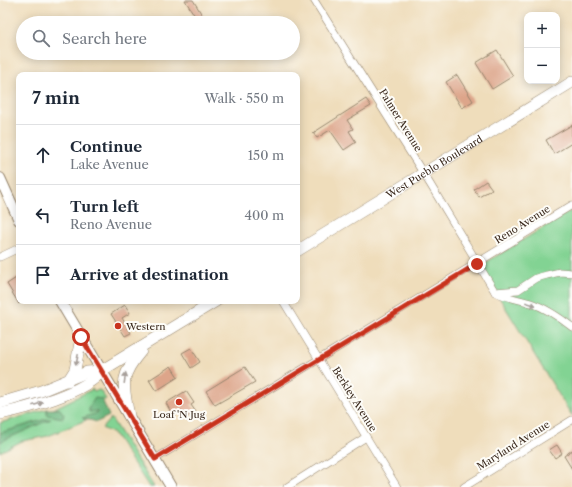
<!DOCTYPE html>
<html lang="en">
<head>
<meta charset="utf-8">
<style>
	:root { --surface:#fff; --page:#f2f2f3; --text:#1f2937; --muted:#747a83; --line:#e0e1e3 }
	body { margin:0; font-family:"Libre Caslon Text",serif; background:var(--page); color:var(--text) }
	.controls { position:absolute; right:12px; top:12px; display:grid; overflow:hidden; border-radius:8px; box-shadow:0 2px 10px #0003 }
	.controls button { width:36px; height:36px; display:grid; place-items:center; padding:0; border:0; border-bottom:1px solid var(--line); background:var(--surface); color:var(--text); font:20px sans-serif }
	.stop { position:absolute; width:12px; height:12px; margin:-9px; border:3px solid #c8321e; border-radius:50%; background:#fff }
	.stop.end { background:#c8321e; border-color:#fff; box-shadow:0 1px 4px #0008 }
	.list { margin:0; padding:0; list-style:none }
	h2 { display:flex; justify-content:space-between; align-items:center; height:52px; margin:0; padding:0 16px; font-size:17px }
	h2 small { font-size:13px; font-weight:400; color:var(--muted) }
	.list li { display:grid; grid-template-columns:26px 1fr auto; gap:12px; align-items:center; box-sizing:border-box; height:60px; padding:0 16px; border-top:1px solid var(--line) }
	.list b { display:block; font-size:15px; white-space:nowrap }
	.list p { margin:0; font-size:13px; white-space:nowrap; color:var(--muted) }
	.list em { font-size:13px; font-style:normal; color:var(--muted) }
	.icon { flex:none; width:22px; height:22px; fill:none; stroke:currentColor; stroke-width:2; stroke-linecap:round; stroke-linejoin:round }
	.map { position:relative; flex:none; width:572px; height:487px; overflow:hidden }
	.search { position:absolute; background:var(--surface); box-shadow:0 2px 10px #0003; left:16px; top:16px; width:284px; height:44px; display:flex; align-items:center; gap:10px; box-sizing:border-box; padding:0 14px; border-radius:22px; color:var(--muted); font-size:15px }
	.panel { position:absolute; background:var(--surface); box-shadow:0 2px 10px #0003; left:16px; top:72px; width:284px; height:232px; border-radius:8px }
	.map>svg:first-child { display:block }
	.green { fill:#82d393; stroke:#5e7e58 }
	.forest { fill:#69b57d; stroke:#52704e }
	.building { fill:#dda58a }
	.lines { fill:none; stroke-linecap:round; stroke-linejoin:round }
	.street-casing { stroke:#95846c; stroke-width:8 }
	.secondary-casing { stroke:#95846c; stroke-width:12 }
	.primary-casing { stroke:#95846c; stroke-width:12 }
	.street { stroke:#fff; stroke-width:7 }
	.secondary { stroke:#fff; stroke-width:10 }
	.primary { stroke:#fff; stroke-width:11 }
	.oneway { fill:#a79f9a }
	.route { stroke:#c8321e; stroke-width:5 }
	.poi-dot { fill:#c8321e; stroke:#fdfcf7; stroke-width:1.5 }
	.labels { text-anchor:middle; stroke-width:4; stroke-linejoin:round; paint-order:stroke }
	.street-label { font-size:10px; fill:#3b2a1e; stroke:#fdfcf7 }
	.poi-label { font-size:10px; fill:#3b2a1e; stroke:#fdfcf7; text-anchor:start }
</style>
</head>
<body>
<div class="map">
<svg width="572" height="487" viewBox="0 0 572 487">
	<rect width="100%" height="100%" fill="#fdfcf7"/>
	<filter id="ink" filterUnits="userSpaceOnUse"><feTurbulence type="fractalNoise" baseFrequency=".025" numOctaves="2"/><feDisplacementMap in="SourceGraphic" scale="8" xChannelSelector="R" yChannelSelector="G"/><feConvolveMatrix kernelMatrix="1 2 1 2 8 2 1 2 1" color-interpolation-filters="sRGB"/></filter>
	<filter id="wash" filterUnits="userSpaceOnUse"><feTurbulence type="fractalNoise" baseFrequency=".012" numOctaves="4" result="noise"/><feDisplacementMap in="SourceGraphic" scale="16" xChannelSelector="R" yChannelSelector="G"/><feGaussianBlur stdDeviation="0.9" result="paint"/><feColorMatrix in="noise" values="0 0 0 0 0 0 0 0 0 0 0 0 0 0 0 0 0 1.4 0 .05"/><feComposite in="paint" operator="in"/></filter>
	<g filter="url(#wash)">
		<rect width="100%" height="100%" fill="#efddbb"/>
		<g class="green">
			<polygon points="572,210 572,416 480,266"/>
			<polygon points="93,389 94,391 100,390 106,399 103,401 102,399 93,402 89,412 97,411 98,413 84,420 86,420 48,436 22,441 0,452 0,423 47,409 48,415 62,413 58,408 53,409"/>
			<polygon points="111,418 154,487 149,487 115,435 102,428"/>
		</g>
		<g class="forest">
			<polygon points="95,398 102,399 109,416 97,422 82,418 97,413 97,411 89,412 89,407"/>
			<polygon points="47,409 60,409 64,415 63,418 47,415"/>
			<polygon points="46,419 51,419 0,442 0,433"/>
		</g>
		<g id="blocks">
			<g class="building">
				<polygon points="185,0 193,0 207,23 194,23 198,21"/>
				<polygon points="497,50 513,76 492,89 476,63"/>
				<polygon points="457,75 473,101 462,108 446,82"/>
				<polygon points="366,99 371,106 347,120 353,129 349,131 356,142 344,150 330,130 317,138 313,133"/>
				<polygon points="572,125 572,143 554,154 546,140"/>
				<polygon points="486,181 492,189 479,197 474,189"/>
				<polygon points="19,276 19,304 7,284"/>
				<polygon points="125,305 130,313 122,318 131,333 125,336 111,314"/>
				<polygon points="191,348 200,362 191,368 182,353"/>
				<polygon points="171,366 178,377 156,391 149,380"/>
				<polygon points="245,367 255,382 215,405 206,391"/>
				<polygon points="186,391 194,403 191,405 196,412 185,418 181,411 173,416 166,403"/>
				<polygon points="557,445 562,453 555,458 549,450"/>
				<polygon points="572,450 572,469 564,456"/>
			</g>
		</g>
	</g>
	<g filter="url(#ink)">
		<use href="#blocks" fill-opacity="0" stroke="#95846c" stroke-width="1"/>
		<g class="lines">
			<defs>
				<g id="street">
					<path d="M 314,0 L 430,184 L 495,292 C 507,298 518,299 531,303 C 546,308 559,317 572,327"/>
					<polyline points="0,257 19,248"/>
					<polyline points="495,292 518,290 536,278 547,275 560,272 572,273"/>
					<polyline points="283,301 397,487"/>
					<polyline points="155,459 572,205"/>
					<polyline points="287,487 366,437"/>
					<polyline points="464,487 572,420"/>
				</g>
				<g id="secondary">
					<polyline points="0,178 19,220"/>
					<polyline points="60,301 171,487"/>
				</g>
				<g id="primary">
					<path id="s1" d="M 297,251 L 572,82"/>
					<polyline points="68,381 75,370 81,337"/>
					<polyline points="0,403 41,391 87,372 101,371"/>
					<path d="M 0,414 C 24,409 88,392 101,371 L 216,301"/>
					<path d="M 129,416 C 123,384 119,377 141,351"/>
				</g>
			</defs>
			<use href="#street" class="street-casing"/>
			<use href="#secondary" class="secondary-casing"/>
			<use href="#primary" class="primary-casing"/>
			<use href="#street" class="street"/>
			<use href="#secondary" class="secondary"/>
			<use href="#primary" class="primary"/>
		</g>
		<defs><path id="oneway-solid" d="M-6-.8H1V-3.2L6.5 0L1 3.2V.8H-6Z"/></defs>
		<g class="oneway">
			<use href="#oneway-solid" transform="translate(531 304) rotate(17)"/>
			<use href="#oneway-solid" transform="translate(77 360) rotate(102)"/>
			<use href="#oneway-solid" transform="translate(125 378) rotate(-82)"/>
			<use href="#oneway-solid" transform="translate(38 404) rotate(-18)"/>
		</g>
	</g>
	<g class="lines" filter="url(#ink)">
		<polyline class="route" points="81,337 155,459 477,264"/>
	</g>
	<g class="poi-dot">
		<circle cx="118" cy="326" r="4"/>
		<circle cx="179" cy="402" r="4"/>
	</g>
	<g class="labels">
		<g class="street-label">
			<text transform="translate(401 120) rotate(58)" y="4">Palmer Avenue</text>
			<text dy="4" stroke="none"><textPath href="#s1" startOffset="161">West Pueblo Boulevard</textPath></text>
			<text transform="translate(522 224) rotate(-32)" y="4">Reno Avenue</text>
			<text transform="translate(355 399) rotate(58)" y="4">Berkley Avenue</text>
			<text transform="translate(513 445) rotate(-32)" y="4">Maryland Avenue</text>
		</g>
		<g class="poi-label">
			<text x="126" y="330">Western</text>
			<text x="179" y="418" text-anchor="middle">Loaf 'N Jug</text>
		</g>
	</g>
</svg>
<div class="controls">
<button>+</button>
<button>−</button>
</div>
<div class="stop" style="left:81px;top:337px"></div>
<div class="stop end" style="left:477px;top:264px"></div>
<div class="search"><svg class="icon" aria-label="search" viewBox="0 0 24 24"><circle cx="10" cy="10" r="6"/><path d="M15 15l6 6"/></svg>Search here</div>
<section class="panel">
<h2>7 min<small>Walk · 550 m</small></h2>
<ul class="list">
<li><svg class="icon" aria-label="ahead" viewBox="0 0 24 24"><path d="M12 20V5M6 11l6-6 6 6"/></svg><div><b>Continue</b><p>Lake Avenue</p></div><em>150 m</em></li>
<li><svg class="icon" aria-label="left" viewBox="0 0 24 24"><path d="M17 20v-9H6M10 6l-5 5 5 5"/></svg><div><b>Turn left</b><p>Reno Avenue</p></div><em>400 m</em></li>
<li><svg class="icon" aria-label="arrive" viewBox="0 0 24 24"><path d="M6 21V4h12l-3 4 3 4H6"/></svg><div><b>Arrive at destination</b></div></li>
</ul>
</section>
</div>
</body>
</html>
